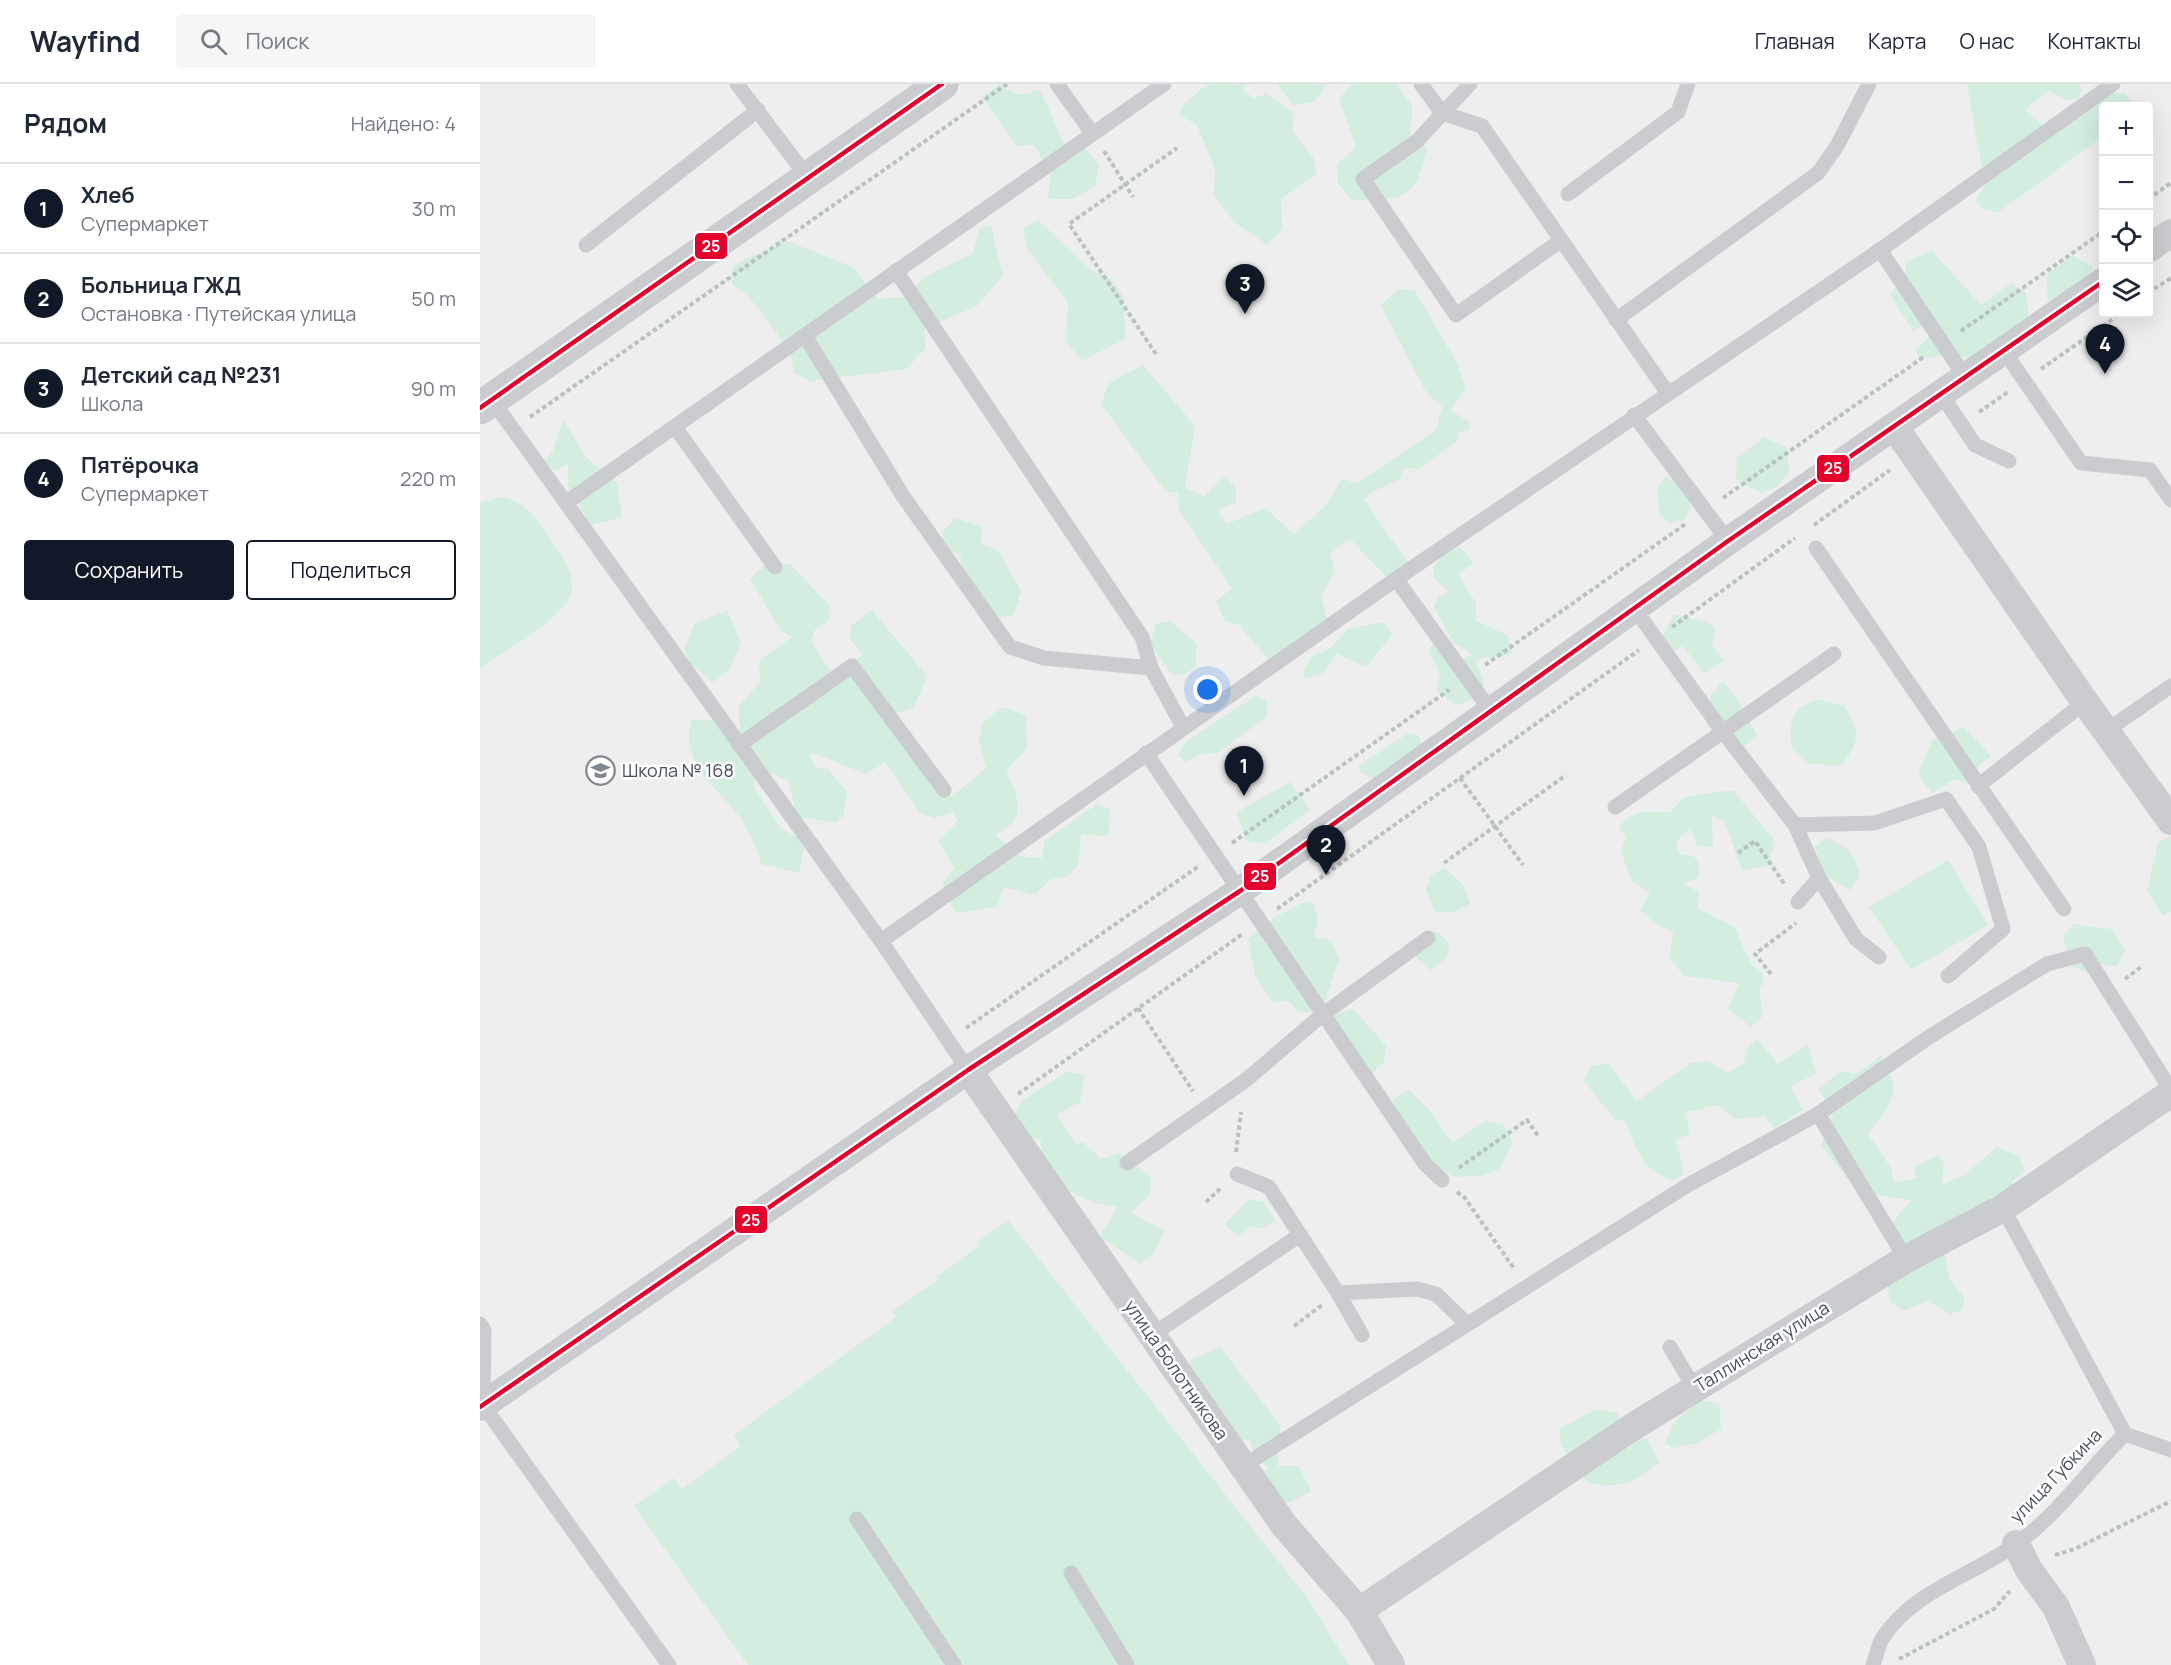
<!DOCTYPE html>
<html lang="ru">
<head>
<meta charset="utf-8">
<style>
	:root { --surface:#fff; --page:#f6f6f7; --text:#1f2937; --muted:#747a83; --line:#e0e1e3; --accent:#111827 }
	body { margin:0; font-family:Manrope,sans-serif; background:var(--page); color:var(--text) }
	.controls { position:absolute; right:18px; top:18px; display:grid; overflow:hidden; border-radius:6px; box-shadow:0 6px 24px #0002 }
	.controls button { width:54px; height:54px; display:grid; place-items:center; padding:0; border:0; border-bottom:2px solid var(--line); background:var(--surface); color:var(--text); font:30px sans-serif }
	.you { position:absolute; left:728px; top:606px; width:21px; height:21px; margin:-15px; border:4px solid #fff; border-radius:50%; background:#1a73e8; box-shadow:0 0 0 9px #1a73e833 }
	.badge { display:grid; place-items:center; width:39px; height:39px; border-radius:50%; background:var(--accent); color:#fff; font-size:20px; font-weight:700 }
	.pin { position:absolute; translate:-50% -50px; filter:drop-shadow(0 2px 3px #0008) }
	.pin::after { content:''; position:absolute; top:32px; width:21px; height:18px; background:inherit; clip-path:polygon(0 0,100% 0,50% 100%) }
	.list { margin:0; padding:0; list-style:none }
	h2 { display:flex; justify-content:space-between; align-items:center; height:78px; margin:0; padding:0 24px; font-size:26px }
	h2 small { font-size:20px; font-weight:400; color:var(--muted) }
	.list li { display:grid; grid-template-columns:39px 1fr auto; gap:18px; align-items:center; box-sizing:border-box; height:90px; padding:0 24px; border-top:2px solid var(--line) }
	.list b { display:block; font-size:22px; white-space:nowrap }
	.list p { margin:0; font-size:20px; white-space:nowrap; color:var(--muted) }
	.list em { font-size:20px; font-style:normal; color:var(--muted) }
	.actions { display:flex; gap:12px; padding:18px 24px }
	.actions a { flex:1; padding:14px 0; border:2px solid var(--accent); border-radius:6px; text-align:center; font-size:21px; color:var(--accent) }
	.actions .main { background:var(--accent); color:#fff }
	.icon { flex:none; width:33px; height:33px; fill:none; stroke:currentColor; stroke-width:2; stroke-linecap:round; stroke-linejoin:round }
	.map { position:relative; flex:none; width:1691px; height:1581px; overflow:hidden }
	header { display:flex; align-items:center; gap:36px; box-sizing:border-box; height:84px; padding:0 30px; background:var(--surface); border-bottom:2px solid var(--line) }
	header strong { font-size:28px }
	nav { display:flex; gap:33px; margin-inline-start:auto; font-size:21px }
	.search { width:420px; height:54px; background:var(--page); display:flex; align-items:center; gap:15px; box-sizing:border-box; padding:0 21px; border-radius:6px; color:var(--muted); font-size:22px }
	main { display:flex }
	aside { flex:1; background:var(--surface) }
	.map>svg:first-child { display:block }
	.green { fill:#d3eddf }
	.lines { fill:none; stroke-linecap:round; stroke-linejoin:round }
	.path { stroke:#b8c3c0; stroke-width:4; stroke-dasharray:4.5 3; stroke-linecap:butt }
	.service { stroke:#cacccf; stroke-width:15 }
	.minor { stroke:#cacccf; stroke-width:28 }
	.tertiary { stroke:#cacccf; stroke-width:33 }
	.bus-1-casing { stroke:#fff; stroke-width:9 }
	.bus-1 { stroke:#e4002b; stroke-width:4.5 }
	.labels { text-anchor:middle; stroke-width:5; stroke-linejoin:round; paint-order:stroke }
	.poi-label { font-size:18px; fill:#464f5a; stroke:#fff; text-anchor:start }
	.street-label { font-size:18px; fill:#464f5a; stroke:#fff }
	.line-badge { stroke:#fff; stroke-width:2 }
	.badge-label { font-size:16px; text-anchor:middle; font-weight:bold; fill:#fff }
</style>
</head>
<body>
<header>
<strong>Wayfind</strong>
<div class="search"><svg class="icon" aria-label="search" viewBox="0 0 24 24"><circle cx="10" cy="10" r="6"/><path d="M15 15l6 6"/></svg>Поиск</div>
<nav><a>Главная</a><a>Карта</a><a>О нас</a><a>Контакты</a></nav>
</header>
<main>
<aside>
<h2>Рядом<small>Найдено: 4</small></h2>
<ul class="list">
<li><span class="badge">1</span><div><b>Хлеб</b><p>Супермаркет</p></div><em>30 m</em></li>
<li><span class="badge">2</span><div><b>Больница ГЖД</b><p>Остановка · Путейская улица</p></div><em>50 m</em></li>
<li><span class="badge">3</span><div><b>Детский сад №231</b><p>Школа</p></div><em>90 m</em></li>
<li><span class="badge">4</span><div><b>Пятёрочка</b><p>Супермаркет</p></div><em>220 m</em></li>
</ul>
<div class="actions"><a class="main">Сохранить</a><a>Поделиться</a></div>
</aside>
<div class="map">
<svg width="1691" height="1581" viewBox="0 0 1691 1581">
	<rect width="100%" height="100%" fill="#efeeee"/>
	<g class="green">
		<polygon points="727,0 769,0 763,5 773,14 787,10 814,30 812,46 834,75 837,90 801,115 802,145 787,161 754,138 734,111 735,85 717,41 700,31 701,23"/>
		<polygon points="797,0 846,0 834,18 813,21"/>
		<path d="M 871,0 L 917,0 L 932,22 L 931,52 L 947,64 C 935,119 922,115 872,116 L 858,100 L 857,80 L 876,63 L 859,15 Z"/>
		<polygon points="1487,0 1599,0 1602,5 1599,15 1587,16 1568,7 1544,26 1575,51 1626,10 1645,9 1652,20 1650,22 1624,22 1623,52 1519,128 1503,125 1496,117 1505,101"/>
		<polygon points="518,1 540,11 560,6 588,69 604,63 619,80 615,102 593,115 568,115 571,90 554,61 537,62 502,13"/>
		<polygon points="558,136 611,186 631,195 644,214 645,255 602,277 586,257 588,219 547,165 543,144"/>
		<polygon points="511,142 523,192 497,222 445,244 445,265 426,285 329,297 314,288 310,267 269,213 252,200 252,181 307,157 373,183 398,215 428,212 444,193 493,169 500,144"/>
		<polygon points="1452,167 1501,221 1531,199 1546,208 1549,235 1496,275 1472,271 1439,274 1435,266 1452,250 1453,239 1433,246 1410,211 1426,192 1426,178"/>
		<path d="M 1593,171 L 1613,183 C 1604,210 1597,213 1568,216 L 1566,192 Z"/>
		<path d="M 918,205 L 935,207 L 978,281 L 986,305 L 970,326 L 990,338 L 989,346 L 977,348 L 979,356 L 940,384 L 923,385 L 920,395 L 892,408 L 884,416 L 936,490 L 927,498 L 914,501 L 870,455 L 850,470 L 855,488 L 841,512 C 842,518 847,529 846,535 C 842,561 815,571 799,587 L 758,540 L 745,537 L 736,517 L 752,504 L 699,426 L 698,409 L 686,408 L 621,320 L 629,299 L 663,281 L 715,342 L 705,404 L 724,412 L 745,392 L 756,404 L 756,419 L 737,426 L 747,440 L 785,424 L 814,450 L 846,421 L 862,395 L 877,399 L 956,346 L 962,323 L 946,308 L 901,221 Z"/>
		<polygon points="83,335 105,372 137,399 142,433 111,441 88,403 88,380 76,387 64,379 73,367"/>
		<polygon points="1284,353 1307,364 1309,389 1297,403 1281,409 1256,396 1257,374"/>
		<polygon points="1187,392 1204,406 1211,424 1204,436 1191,439 1180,431 1177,404"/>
		<path d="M 21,413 C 45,417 54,432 68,452 C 79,468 93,484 92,505 C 90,532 22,568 0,584 L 0,419 Z"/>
		<polygon points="476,434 502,443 501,460 518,467 541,507 533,532 518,533 481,484 481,472 465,464 461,448"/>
		<path d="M 981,464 L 993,479 L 978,491 L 996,519 L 996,537 L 1028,551 L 1032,568 C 1020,576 1008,570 996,577 L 1004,601 L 992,616 L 976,621 L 957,606 L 960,590 L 949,567 L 954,558 L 982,577 L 992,570 L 973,559 L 954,522 L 959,512 L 969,508 L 954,494 L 954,482 L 970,465 Z"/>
		<path d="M 310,480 L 349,521 L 350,535 L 334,547 L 331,557 L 352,590 L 383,571 L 370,556 L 371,542 L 392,526 L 447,592 L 434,623 L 419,628 L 411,641 L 471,713 L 506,684 L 499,656 L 503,638 L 523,623 L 546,631 L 547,664 L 526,687 C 534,701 544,725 532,739 C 528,744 520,747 515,751 L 542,773 L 562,774 L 564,757 L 617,720 L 630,725 L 629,749 L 623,752 L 601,750 L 598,781 L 587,793 L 571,795 L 555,811 L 524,803 L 517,823 L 475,829 L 462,800 L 474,784 L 458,757 L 478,737 L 472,728 L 455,734 L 441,730 L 405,678 L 386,690 L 334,669 L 330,672 L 336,684 L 348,685 L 367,708 L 364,731 L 356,739 L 318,733 L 308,697 L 279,684 L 273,702 L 301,744 L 325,758 L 319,789 L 281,780 C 277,762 269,745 257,730 C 236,703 198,675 212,636 L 233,636 L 261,664 L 259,622 L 280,598 L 279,577 L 312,553 L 301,547 L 270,495 L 284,481 Z"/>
		<polygon points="247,527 261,558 249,586 233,598 210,580 204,566 215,539"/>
		<polygon points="1195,530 1229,539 1236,546 1232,561 1243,576 1224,590 1203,562 1190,568 1181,555"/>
		<polygon points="690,537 717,560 715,584 702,592 691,589 670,560 676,540"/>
		<polygon points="903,538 912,551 886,583 857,570 842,590 825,594 823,586 832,572 848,566 868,545"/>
		<polygon points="1243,597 1256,614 1277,651 1254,672 1227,641 1231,611"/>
		<polygon points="775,612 787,617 787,633 737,669 719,671 706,678 698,672 704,659"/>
		<path d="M 1337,615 L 1364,622 C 1380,648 1381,656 1361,681 L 1329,680 L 1312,664 C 1308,636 1311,626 1337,615 Z"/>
		<polygon points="1484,643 1511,672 1499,681 1492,700 1475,695 1452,709 1438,690 1452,656"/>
		<polygon points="928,649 938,651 943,665 900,697 881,689 879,682"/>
		<polygon points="810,698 830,726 784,760 766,757 757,728"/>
		<path d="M 1253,706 L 1295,757 L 1287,782 L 1262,787 L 1245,738 L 1232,732 L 1233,763 L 1217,762 L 1211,745 L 1197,756 L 1198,769 L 1215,773 L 1220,784 L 1217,794 L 1203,799 L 1219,808 L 1218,824 L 1254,843 L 1272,882 L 1282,888 L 1284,900 L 1279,904 L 1283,932 L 1271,943 L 1248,925 L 1259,899 L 1204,892 L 1189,873 L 1194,847 L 1177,841 L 1160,826 L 1170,809 L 1152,797 L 1141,768 L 1146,753 L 1139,743 C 1153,724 1169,728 1190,728 L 1204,713 Z"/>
		<polygon points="1691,752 1691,828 1683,832 1667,807 1678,759"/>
		<path d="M 1346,754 C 1369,764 1374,768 1380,792 L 1370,806 L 1344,791 L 1335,763 Z"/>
		<polygon points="1468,776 1508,841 1431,886 1389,823"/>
		<polygon points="965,784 984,802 990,820 973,828 955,828 946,805 951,791"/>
		<polygon points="827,817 834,819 838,837 834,853 851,857 859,874 844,921 829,929 819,928 808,917 793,919 775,891 768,855 795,833"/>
		<polygon points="1594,840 1631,845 1645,866 1637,882 1620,880 1607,888 1591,882 1583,852"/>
		<polygon points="943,848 958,848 970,861 966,875 950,886 927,864"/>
		<path d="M 873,925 L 906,962 L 904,978 L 890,991 C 858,975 858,965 853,931 Z"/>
		<path d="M 1277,955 L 1298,980 L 1328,960 L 1336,989 L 1310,1003 L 1323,1026 L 1294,1044 L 1284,1032 L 1255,1035 L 1238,1021 L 1205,1028 L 1210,1049 L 1196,1057 L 1204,1089 L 1195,1096 C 1163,1091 1156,1064 1145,1037 L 1135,1036 L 1104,997 L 1110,982 L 1128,979 L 1157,1017 L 1211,979 L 1228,977 L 1247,989 L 1264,979 L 1267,965 Z"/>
		<path d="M 1401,972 C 1424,1010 1411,1018 1388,1050 L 1411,1084 L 1414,1098 L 1437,1094 L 1434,1083 L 1458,1071 L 1464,1079 L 1462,1100 L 1482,1093 L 1517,1063 L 1539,1072 L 1545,1087 L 1533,1097 L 1530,1113 L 1511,1113 L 1512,1138 L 1445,1171 L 1465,1171 L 1469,1195 L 1485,1214 L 1481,1227 L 1469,1230 L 1448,1217 L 1423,1227 L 1411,1218 L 1407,1200 L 1415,1173 L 1408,1152 L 1413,1138 L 1431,1116 L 1391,1110 L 1386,1093 L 1371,1099 L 1341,1061 L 1353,1028 L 1338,1005 L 1361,987 L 1377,990 Z"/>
		<path d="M 586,988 L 605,991 L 600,1018 L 577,1031 L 596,1061 L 603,1058 L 621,1075 L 640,1069 L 671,1094 L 670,1110 L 651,1129 L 685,1147 L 673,1171 L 660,1180 L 622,1154 L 622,1148 L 638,1123 C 603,1119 556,1097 561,1056 L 540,1050 L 532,1035 L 543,1016 Z"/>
		<polygon points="928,1005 949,1026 972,1059 1006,1037 1023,1040 1033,1057 1019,1086 999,1092 974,1093 952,1079 921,1042 912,1016"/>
		<polygon points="768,1116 783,1117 796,1137 780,1145 769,1142 758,1153 745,1140"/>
		<polygon points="528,1136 825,1511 869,1581 268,1581 154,1422 194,1394 202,1405 261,1362 254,1351 416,1233 412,1227 458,1196 456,1193 499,1162 497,1158"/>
		<polygon points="740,1263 800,1341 798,1382 819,1382 831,1407 810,1418 794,1418 783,1390 789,1382 777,1378 770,1356 756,1356 709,1293 710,1276"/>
		<polygon points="1221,1316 1239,1320 1241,1345 1215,1360 1193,1364 1185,1359 1195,1337"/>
		<path d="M 1114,1326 L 1137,1329 L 1141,1339 L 1133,1362 L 1166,1354 L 1179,1378 C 1153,1401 1140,1405 1107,1398 L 1081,1361 L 1079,1345 Z"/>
	</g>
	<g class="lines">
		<g class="path">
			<polyline points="624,67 653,113"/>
			<polyline points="1668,115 1691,99"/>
			<polyline points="1668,209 1691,194"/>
			<polyline points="1481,247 1624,147"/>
			<polyline points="676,270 589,140 697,64"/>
			<polyline points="1561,285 1640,230"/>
			<polyline points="1499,328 1528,308"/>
			<polyline points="50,333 527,0"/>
			<polyline points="1243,414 1445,272"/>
			<polyline points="1334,441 1410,386"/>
			<polyline points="1192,543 1315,454"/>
			<polyline points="1005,581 1207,439"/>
			<polyline points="980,694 1043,781"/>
			<polyline points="752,759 969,606"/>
			<polyline points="1258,769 1275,757 1305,801"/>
			<polyline points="964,779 1086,691"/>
			<polyline points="797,825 1159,566"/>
			<polyline points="1291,890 1275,870 1316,839"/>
			<polyline points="1645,895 1661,883"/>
			<polyline points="658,924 713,1007"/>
			<polyline points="486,944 719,782"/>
			<polyline points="538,1010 764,849"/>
			<polyline points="756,1068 761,1028"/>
			<polyline points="979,1084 1047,1036 1059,1053"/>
			<polyline points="977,1108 985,1114 1035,1186"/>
			<polyline points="726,1118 741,1104"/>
			<polyline points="814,1242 842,1221"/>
			<polyline points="1575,1471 1595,1465 1691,1417"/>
			<polyline points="1419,1575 1514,1525 1530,1507"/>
		</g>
		<g class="service">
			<polyline points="257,0 329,95"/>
			<polyline points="577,0 612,49"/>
			<polyline points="941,0 962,29 1002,42 1187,308"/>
			<polyline points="990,0 937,57 883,95 976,231 1080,157"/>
			<polyline points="1088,110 1198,28 1208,0"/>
			<polyline points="106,161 278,26"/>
			<polyline points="1400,166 1486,294"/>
			<polyline points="416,187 662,553 671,584 703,643"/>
			<polyline points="1136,236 1338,89 1357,62 1389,0"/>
			<polyline points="325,252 423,412 530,563 564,574 671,584"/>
			<polyline points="1524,267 1601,379 1670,386 1691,416"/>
			<polyline points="1461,310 1495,361 1529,377"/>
			<polyline points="12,316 401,857 488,986"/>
			<polyline points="1154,331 1248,457"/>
			<polyline points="195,343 295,483"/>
			<polyline points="87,418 684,0"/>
			<polyline points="1336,464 1584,825"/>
			<polyline points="916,495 1011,627"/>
			<polyline points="1154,524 1243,648 1315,741 1339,794 1318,818"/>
			<polyline points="1626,647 1691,602"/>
			<polyline points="259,661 372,582 464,706"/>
			<polyline points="666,669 945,1080 962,1096"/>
			<polyline points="1498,702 1605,618"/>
			<polyline points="1135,723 1354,570"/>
			<polyline points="1315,741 1395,739 1466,715 1499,763 1523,845 1468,892"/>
			<polyline points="1339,794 1376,855 1399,873"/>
			<polyline points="401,857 916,495 1400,166 1633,0"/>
			<polyline points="1338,1030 1426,1175"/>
			<polyline points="647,1079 766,996 842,931 948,854"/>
			<polyline points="757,1090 789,1103 858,1209 882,1251"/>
			<polyline points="1523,1124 1645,1350"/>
			<polyline points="858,1209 937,1205 956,1210 987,1240"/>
			<polyline points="0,1240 4,1246 3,1321 189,1581"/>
			<polyline points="672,1251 820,1151"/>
			<polyline points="1190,1263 1215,1305"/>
			<polyline points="763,1382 1208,1101 1338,1030 1449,953 1567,880 1605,870 1691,1006"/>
			<polyline points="377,1435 474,1581"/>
			<polyline points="591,1489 647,1581"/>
			<path d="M 1393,1581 C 1396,1573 1398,1562 1402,1555 C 1432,1507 1491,1492 1535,1461 C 1578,1431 1608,1386 1645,1350 L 1691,1366"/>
		</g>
		<g class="minor">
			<polyline points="1668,165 1691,149"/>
			<polyline points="1414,342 1605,618 1691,737"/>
			<polyline points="488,986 804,1441 879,1527 911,1581"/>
			<polyline points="0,1323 488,986 760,807 1248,457 1624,197"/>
			<polyline points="1536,1460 1549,1486 1576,1523 1602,1581"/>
			<polyline points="879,1527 1151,1344 1426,1175 1523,1124 1691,1009"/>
		</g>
		<polyline class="tertiary" points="0,324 462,0"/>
		<defs>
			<g id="bus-1">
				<polyline points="0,324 462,0"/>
				<polyline points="0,1323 488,986 760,807 1248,457 1624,197"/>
			</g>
		</defs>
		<use href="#bus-1" class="bus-1-casing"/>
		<use href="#bus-1" class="bus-1"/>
	</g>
	<defs>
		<symbol id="school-ring" viewBox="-11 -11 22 22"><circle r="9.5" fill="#fff" stroke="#81878e" stroke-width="1.5"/><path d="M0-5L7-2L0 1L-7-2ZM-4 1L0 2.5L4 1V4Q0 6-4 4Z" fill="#81878e"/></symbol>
	</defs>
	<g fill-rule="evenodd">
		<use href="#school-ring" x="104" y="670" width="33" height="33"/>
	</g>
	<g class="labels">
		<g class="poi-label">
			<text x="142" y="693">Школа № 168</text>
		</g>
		<g class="street-label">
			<text transform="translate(1282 1263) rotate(-32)" y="6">Таллинская улица</text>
			<text transform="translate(696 1286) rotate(55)" y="6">улица Болотникова</text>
			<text transform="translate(1576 1392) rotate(-46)" y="6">улица Губкина</text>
		</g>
	</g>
	<g class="line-badge">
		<rect x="214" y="148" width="34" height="28" rx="6" fill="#e4002b"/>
		<rect x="1336" y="370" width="34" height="29" rx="6" fill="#e4002b"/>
		<rect x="763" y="778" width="34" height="29" rx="6" fill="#e4002b"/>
		<rect x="254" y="1121" width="34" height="29" rx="6" fill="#e4002b"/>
	</g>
	<g class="badge-label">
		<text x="231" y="168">25</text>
		<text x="1353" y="390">25</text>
		<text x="780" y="798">25</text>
		<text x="271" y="1142">25</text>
	</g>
</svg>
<div class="controls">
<button>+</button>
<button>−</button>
<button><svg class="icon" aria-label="locate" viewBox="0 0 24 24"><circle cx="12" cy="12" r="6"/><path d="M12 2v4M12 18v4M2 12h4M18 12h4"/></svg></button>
<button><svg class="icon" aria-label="layers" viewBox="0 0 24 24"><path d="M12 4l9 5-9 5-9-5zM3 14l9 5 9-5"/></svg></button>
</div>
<div class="you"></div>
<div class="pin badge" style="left:764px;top:712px">1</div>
<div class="pin badge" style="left:846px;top:791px">2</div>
<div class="pin badge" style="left:765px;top:230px">3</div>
<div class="pin badge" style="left:1625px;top:290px">4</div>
</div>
</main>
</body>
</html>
